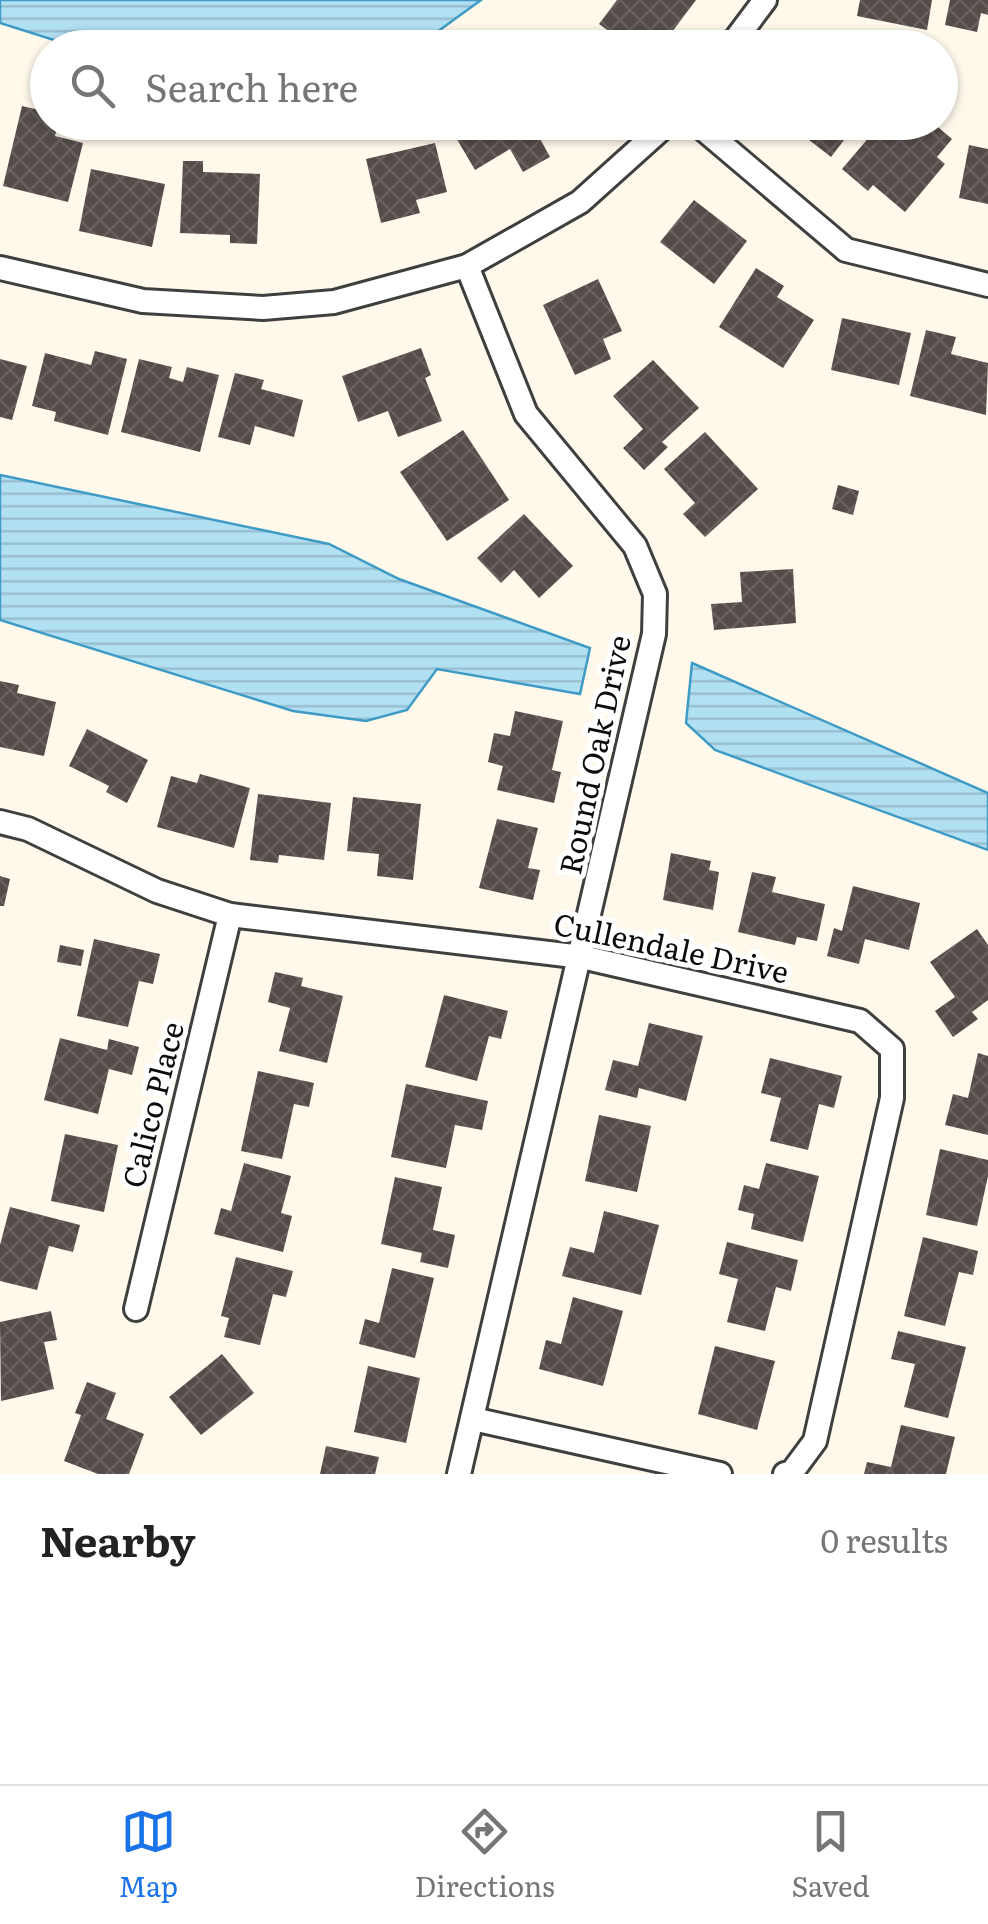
<!DOCTYPE html>
<html lang="en">
<head>
<meta charset="utf-8">
<style>
	:root { --surface:#fff; --page:#f6f6f6; --text:#222; --muted:#767676; --line:#e0e0e0; --accent:#1a73e8 }
	body { margin:0; font-family:Literata,serif; background:var(--page); color:var(--text) }
	.list { margin:0; padding:0; list-style:none }
	h2 { display:flex; justify-content:space-between; align-items:center; height:130px; margin:0; padding:0 40px; font-size:42px }
	h2 small { font-size:32px; font-weight:400; color:var(--muted) }
	.icon { flex:none; width:55px; height:55px; fill:none; stroke:currentColor; stroke-width:2; stroke-linecap:round; stroke-linejoin:round }
	.map { position:relative; flex:none; width:988px; height:1474px; overflow:hidden }
	.search { position:absolute; background:var(--surface); box-shadow:0 2px 8px #0004; left:30px; right:30px; top:30px; height:110px; display:flex; align-items:center; gap:25px; box-sizing:border-box; padding:0 35px; border-radius:55px; color:var(--muted); font-size:38px }
	.sheet { height:310px; background:var(--surface) }
	nav { display:flex; justify-content:space-around; align-items:center; box-sizing:border-box; height:140px; border-top:2px solid var(--line); background:var(--surface); font-size:28px; color:var(--muted) }
	nav a { display:grid; justify-items:center; gap:5px }
	nav .on { color:var(--accent) }
	.map>svg:first-child { display:block }
	.water { fill:url(#water-rules); stroke:#3d9bc6; stroke-width:2.5 }
	.building { fill:url(#building-cross-hatch) }
	.lines { fill:none; stroke-linecap:round; stroke-linejoin:round }
	.street-casing { stroke:#3f3f3f; stroke-width:28 }
	.street { stroke:#fff; stroke-width:22 }
	.labels { text-anchor:middle; stroke-width:10; stroke-linejoin:round; paint-order:stroke }
	.street-label { font-size:30px; fill:#0c0c0c; stroke:#fff }
</style>
</head>
<body>
<div class="map">
<svg width="988" height="1474" viewBox="0 0 988 1474">
	<defs>
		<pattern id="water-rules" width="6" height="5" patternUnits="userSpaceOnUse" patternTransform="scale(2.5)"><rect width="6" height="5" fill="#b2e0f3"/><path d="M0 2.5h6" fill="none" stroke="#98bfcf"/></pattern>
		<pattern id="building-cross-hatch" width="8" height="8" patternUnits="userSpaceOnUse" patternTransform="scale(2.5)"><rect width="8" height="8" fill="#544c49"/><path d="M0 0l8 8M0 8l8-8" fill="none" stroke="#68615f"/></pattern>
	</defs>
	<rect width="100%" height="100%" fill="#fef9eb"/>
	<g class="water">
		<polygon points="0,0 481,0 415,48 76,47 0,23"/>
		<polygon points="0,475 329,544 399,579 590,648 580,694 437,669 407,710 366,721 293,711 0,620"/>
		<polygon points="692,663 988,793 988,850 715,750 686,723"/>
	</g>
	<g class="building">
		<polygon points="617,0 696,0 660,48 632,48 599,24"/>
		<polygon points="860,0 932,0 927,30 857,16"/>
		<polygon points="950,0 988,0 988,15 981,13 977,32 945,25"/>
		<polygon points="579,34 593,48 566,48"/>
		<polygon points="22,106 48,112 48,122 58,122 55,136 83,143 68,202 3,186"/>
		<polygon points="451,122 531,122 550,157 523,172 510,149 475,170 448,124"/>
		<polygon points="786,122 858,122 831,157"/>
		<polygon points="882,122 932,122 952,139 937,157 945,164 905,212 873,185 868,191 842,169"/>
		<polygon points="435,143 447,192 416,200 420,213 381,223 366,159"/>
		<polygon points="969,145 988,149 988,204 959,198"/>
		<polygon points="183,161 203,161 203,172 260,174 257,244 230,243 230,235 180,233"/>
		<polygon points="91,169 165,184 152,247 79,231"/>
		<polygon points="694,200 747,241 714,284 660,242"/>
		<polygon points="756,268 784,286 777,297 814,320 783,368 719,327"/>
		<polygon points="598,279 622,331 603,339 611,359 575,375 543,305"/>
		<polygon points="842,318 911,333 899,385 831,370"/>
		<polygon points="926,330 956,337 951,354 988,363 986,415 910,396"/>
		<polygon points="421,348 431,375 425,378 442,421 398,437 388,411 358,422 342,376"/>
		<polygon points="95,351 127,359 108,435 54,421 56,412 32,406 45,353 91,365"/>
		<polygon points="0,359 27,366 12,420 0,417"/>
		<polygon points="139,359 172,367 169,378 183,382 187,367 219,375 200,452 121,432"/>
		<polygon points="653,360 699,408 662,442 668,447 644,470 623,448 643,429 613,396"/>
		<polygon points="235,373 264,380 261,389 303,400 294,437 255,426 250,445 218,437"/>
		<polygon points="463,430 509,500 447,541 400,472"/>
		<polygon points="705,432 758,489 705,537 683,514 695,503 664,469"/>
		<polygon points="838,485 859,491 853,515 832,509"/>
		<polygon points="524,514 573,566 539,598 514,570 501,583 477,558"/>
		<polygon points="793,569 796,623 714,630 711,604 742,602 740,572"/>
		<polygon points="0,681 19,685 17,693 56,702 44,756 0,747"/>
		<polygon points="515,711 563,721 552,770 561,772 554,803 497,790 503,766 488,762 494,733 510,736"/>
		<polygon points="87,729 148,760 127,803 106,792 109,786 69,766"/>
		<polygon points="200,774 250,788 234,848 157,827 171,776 197,783"/>
		<polygon points="258,794 331,803 324,860 279,855 278,863 250,860"/>
		<polygon points="353,797 421,804 413,880 377,876 379,854 347,851"/>
		<polygon points="497,819 538,828 528,868 540,870 533,900 479,888"/>
		<polygon points="671,853 711,861 709,870 719,872 713,910 663,900"/>
		<polygon points="752,872 776,877 772,892 825,904 817,941 797,937 795,945 738,932"/>
		<polygon points="0,876 10,879 4,906 0,906"/>
		<polygon points="853,886 920,903 909,950 865,939 859,964 827,956 834,928 842,931"/>
		<polygon points="977,929 988,945 988,1000 972,1012 978,1019 953,1037 935,1011 955,997 930,962"/>
		<polygon points="94,939 160,954 153,984 139,981 128,1027 77,1016"/>
		<polygon points="60,945 84,950 81,966 57,962"/>
		<polygon points="275,972 303,978 301,986 343,996 327,1063 279,1051 290,1008 268,1002"/>
		<polygon points="444,995 508,1011 501,1039 489,1036 477,1081 425,1067"/>
		<polygon points="649,1023 703,1036 686,1101 639,1088 637,1098 605,1090 613,1060 638,1066"/>
		<polygon points="60,1038 107,1050 109,1039 139,1047 132,1075 109,1069 98,1114 44,1100"/>
		<polygon points="978,1053 988,1056 988,1135 945,1125 953,1094 968,1098"/>
		<polygon points="770,1058 842,1076 834,1108 819,1104 808,1150 770,1141 781,1098 761,1093"/>
		<polygon points="258,1071 314,1083 309,1107 294,1104 282,1159 241,1151"/>
		<polygon points="406,1084 488,1101 482,1130 455,1125 446,1168 391,1157"/>
		<polygon points="599,1115 651,1126 637,1192 585,1181"/>
		<polygon points="65,1134 118,1145 104,1212 51,1201"/>
		<polygon points="940,1149 988,1160 988,1176 977,1226 926,1215"/>
		<polygon points="244,1163 291,1176 281,1213 292,1216 283,1252 214,1234 221,1208 231,1211"/>
		<polygon points="766,1163 819,1176 803,1242 751,1229 754,1214 738,1210 744,1185 759,1189"/>
		<polygon points="395,1177 442,1187 433,1230 455,1235 448,1268 420,1262 422,1253 381,1244"/>
		<polygon points="10,1207 80,1225 73,1252 49,1246 37,1290 0,1281 0,1245"/>
		<polygon points="604,1211 659,1225 641,1295 562,1276 570,1247 594,1253"/>
		<polygon points="923,1237 978,1251 973,1275 959,1272 945,1326 904,1316"/>
		<polygon points="727,1242 798,1260 791,1291 776,1287 765,1331 727,1322 738,1279 719,1274"/>
		<polygon points="236,1257 293,1271 286,1297 273,1294 260,1345 224,1337 229,1318 221,1316"/>
		<polygon points="392,1268 434,1278 415,1358 359,1344 365,1319 379,1323"/>
		<polygon points="573,1297 623,1311 603,1386 539,1369 546,1340 561,1344"/>
		<polygon points="51,1311 57,1340 44,1342 54,1389 1,1401 0,1322"/>
		<polygon points="898,1331 966,1347 948,1418 904,1407 915,1364 891,1359"/>
		<polygon points="715,1346 775,1361 757,1430 698,1414"/>
		<polygon points="222,1354 254,1393 201,1435 169,1397"/>
		<polygon points="368,1366 420,1378 406,1443 354,1432"/>
		<polygon points="87,1382 116,1393 106,1419 144,1434 129,1474 98,1474 64,1461 81,1415 75,1413"/>
		<polygon points="901,1425 955,1437 946,1474 864,1474 867,1462 891,1467"/>
		<polygon points="326,1446 379,1457 375,1474 320,1474"/>
	</g>
	<g class="lines">
		<defs>
			<g id="street">
				<polyline points="729,48 765,0"/>
				<polyline points="695,122 846,250 988,285"/>
				<polyline points="0,268 143,301 263,308 334,302 467,266 580,202 669,122"/>
				<polyline points="0,822 28,829 157,891 230,915 582,957 860,1021 892,1049 892,1098 815,1441 792,1472 785,1474"/>
				<polyline points="136,1309 230,915"/>
				<polyline points="473,1419 720,1474"/>
				<polyline points="459,1474 654,634 655,594 635,546 526,414 467,266"/>
			</g>
		</defs>
		<use href="#street" class="street-casing"/>
		<use href="#street" class="street"/>
	</g>
	<g class="labels">
		<g class="street-label">
			<text transform="translate(596 755) rotate(-78)" y="10">Round Oak Drive</text>
			<text transform="translate(671 949) rotate(12)" y="10">Cullendale Drive</text>
			<text transform="translate(154 1105) rotate(-76)" y="10">Calico Place</text>
		</g>
	</g>
</svg>
<div class="search"><svg class="icon" aria-label="search" viewBox="0 0 24 24"><circle cx="10" cy="10" r="6"/><path d="M15 15l6 6"/></svg>Search here</div>
</div>
<section class="sheet">
<h2>Nearby<small>0 results</small></h2>
<ul class="list">
</ul>
</section>
<nav>
<a class="on"><svg class="icon" aria-label="map" viewBox="0 0 24 24"><path d="M3 6l6-2 6 2 6-2v14l-6 2-6-2-6 2zM9 4v14M15 6v14"/></svg>Map</a>
<a><svg class="icon" aria-label="directions" viewBox="0 0 24 24"><path d="M12 3l9 9-9 9-9-9zM9 14v-3h6M13 9l2 2-2 2"/></svg>Directions</a>
<a><svg class="icon" aria-label="saved" viewBox="0 0 24 24"><path d="M7 4h10v16l-5-4-5 4z"/></svg>Saved</a>
</nav>
</body>
</html>
